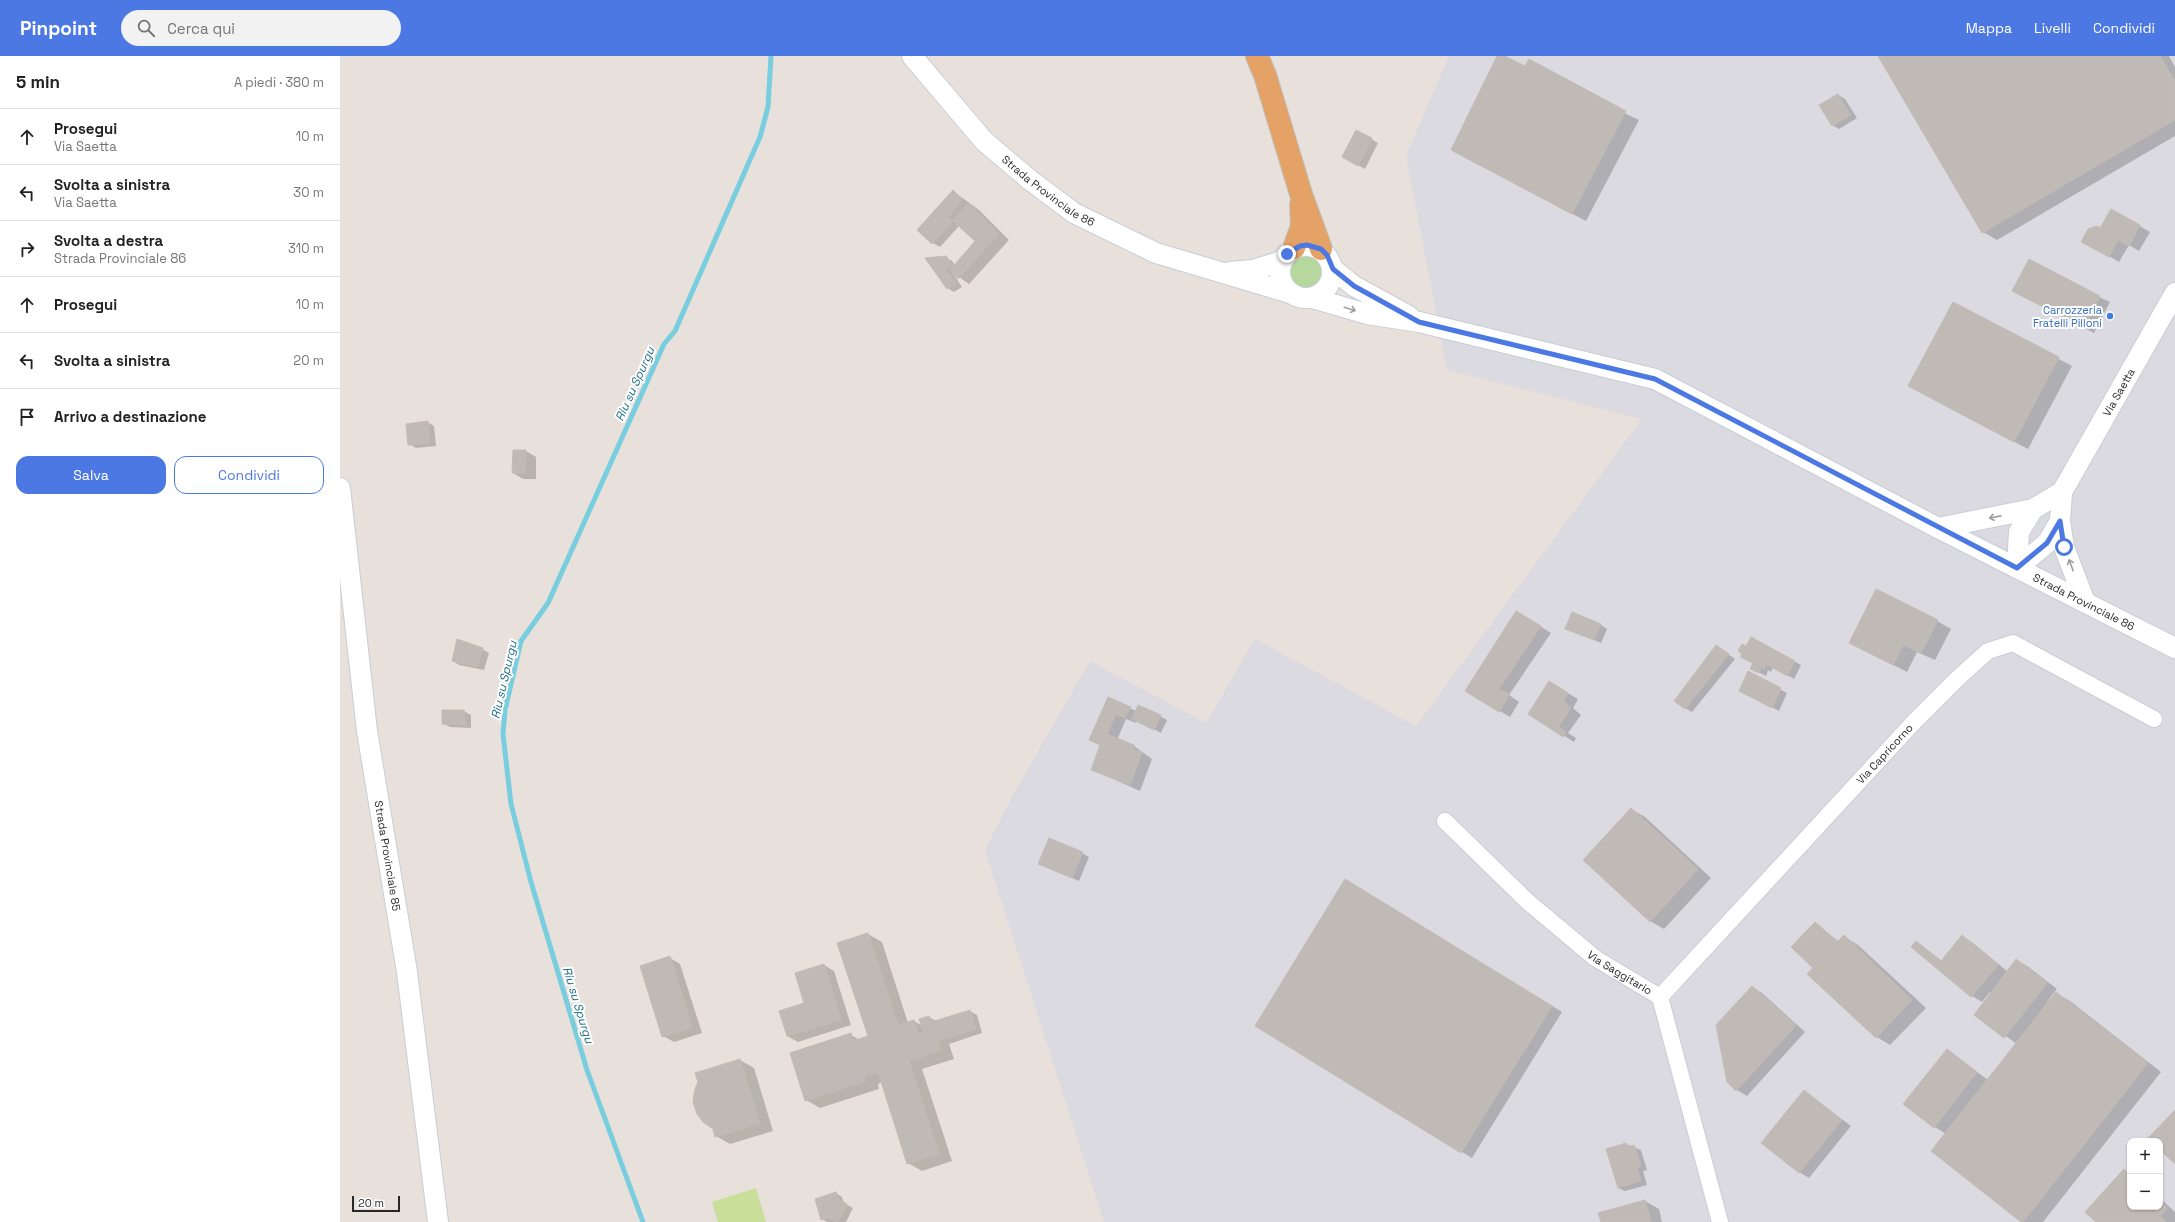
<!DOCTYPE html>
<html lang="it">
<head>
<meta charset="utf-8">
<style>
	:root { --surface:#fff; --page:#f2f2f2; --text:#222; --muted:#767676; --line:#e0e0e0; --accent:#4c78e3 }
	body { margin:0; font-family:"Space Grotesk",sans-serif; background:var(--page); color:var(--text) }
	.controls { position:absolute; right:12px; bottom:12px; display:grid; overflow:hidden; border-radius:8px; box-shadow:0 1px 3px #0004 }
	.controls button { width:36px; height:36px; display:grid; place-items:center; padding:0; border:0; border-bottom:1px solid var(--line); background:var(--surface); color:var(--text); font:20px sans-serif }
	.scale { position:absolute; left:12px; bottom:10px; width:48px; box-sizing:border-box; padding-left:4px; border:2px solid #272727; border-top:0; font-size:11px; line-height:14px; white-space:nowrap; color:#272727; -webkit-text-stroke:3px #fff; paint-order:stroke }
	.stop { position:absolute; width:12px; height:12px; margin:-9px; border:3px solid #4c78e3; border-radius:50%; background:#fff }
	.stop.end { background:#4c78e3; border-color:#fff; box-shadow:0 1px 4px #0008 }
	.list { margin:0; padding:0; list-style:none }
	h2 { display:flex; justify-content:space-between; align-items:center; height:52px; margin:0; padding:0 16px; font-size:17px }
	h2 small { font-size:13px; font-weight:400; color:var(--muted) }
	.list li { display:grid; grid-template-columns:26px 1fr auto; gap:12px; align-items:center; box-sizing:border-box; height:56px; padding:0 16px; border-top:1px solid var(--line) }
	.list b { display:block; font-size:15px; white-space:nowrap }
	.list p { margin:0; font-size:13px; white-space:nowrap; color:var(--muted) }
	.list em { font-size:13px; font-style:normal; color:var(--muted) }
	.actions { display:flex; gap:8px; padding:12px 16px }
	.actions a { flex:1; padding:9px 0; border:1px solid var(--accent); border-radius:12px; text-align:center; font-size:14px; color:var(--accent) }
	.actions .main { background:var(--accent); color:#fff }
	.icon { flex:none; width:22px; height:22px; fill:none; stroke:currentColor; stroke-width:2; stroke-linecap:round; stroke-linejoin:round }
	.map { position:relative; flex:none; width:1835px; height:1166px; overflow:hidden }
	header { display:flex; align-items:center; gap:24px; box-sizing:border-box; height:56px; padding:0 20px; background:var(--accent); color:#fff }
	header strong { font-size:19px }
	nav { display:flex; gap:22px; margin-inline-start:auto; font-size:14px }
	.search { width:280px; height:36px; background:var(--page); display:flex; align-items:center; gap:10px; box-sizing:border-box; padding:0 14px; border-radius:22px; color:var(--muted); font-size:15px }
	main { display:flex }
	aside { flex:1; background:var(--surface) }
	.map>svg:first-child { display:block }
	.industrial { fill:#dbdae0; fill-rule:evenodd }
	.green { fill:#b7d89c }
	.pitch { fill:#c8de99 }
	.shadow { fill:#0003 }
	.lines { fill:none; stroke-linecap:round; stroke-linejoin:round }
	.stream { stroke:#78cede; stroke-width:5 }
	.building { fill:#c0bab6; stroke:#c2bcb4 }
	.minor-casing { stroke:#c8cdd7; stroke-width:18 }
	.tertiary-casing { stroke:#c8cdd7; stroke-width:22 }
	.trunk-casing { stroke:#bebebe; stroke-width:24 }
	.minor { stroke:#fff; stroke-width:16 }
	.tertiary { stroke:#fff; stroke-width:20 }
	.trunk { stroke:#e4a266; stroke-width:22 }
	.oneway { stroke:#9e9e9e }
	.route { stroke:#4c78e3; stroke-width:5 }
	.shop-dot { fill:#3f7fe0; stroke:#fff; stroke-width:1.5 }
	.labels { text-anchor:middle; stroke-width:4; stroke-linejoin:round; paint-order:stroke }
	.street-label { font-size:11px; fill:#272727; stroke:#fff }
	.shop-label { font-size:11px; fill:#366cbe; stroke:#fff; text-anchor:end }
	.water-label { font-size:12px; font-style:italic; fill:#1d6c85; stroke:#fff }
</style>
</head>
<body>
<header>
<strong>Pinpoint</strong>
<div class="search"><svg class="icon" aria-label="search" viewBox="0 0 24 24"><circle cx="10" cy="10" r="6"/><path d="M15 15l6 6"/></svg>Cerca qui</div>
<nav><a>Mappa</a><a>Livelli</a><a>Condividi</a></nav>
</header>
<main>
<aside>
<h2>5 min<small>A piedi · 380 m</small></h2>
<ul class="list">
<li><svg class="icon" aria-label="ahead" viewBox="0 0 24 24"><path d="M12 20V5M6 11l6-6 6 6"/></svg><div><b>Prosegui</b><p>Via Saetta</p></div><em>10 m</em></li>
<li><svg class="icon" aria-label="left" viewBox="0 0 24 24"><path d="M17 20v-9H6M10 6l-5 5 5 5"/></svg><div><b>Svolta a sinistra</b><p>Via Saetta</p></div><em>30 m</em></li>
<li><svg class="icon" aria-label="right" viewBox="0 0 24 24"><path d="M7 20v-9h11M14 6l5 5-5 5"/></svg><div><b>Svolta a destra</b><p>Strada Provinciale 86</p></div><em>310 m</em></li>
<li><svg class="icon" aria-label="ahead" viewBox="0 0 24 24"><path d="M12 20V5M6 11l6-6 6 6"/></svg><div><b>Prosegui</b></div><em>10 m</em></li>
<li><svg class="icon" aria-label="left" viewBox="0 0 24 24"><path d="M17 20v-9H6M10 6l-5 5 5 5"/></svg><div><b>Svolta a sinistra</b></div><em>20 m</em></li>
<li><svg class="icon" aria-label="arrive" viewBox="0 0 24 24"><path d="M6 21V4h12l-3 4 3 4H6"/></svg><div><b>Arrivo a destinazione</b></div></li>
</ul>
<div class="actions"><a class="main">Salva</a><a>Condividi</a></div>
</aside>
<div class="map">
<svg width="1835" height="1166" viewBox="0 0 1835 1166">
	<rect width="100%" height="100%" fill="#e8e0da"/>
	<path class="industrial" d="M 1109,0 L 1835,0 L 1835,1166 L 764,1166 L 645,794 L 674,737 L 750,605 L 866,667 L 915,583 L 1076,670 L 1302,363 L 1107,314 L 1066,100 ZM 1790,1085 L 1820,1085 L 1820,1151 L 1790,1151 Z"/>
	<circle class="green" cx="966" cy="216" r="21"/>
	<polygon class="pitch" points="416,1132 426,1166 378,1166 372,1146"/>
	<g class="shadow">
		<polygon points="1158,0 1163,0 1299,64 1246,165 1126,102"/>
		<polygon points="1539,0 1829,0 1835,11 1835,80 1657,184 1643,176"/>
		<polygon points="1498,39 1505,43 1517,62 1499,73 1492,69"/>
		<polygon points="1031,83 1038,87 1025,113 1010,105"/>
		<polygon points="613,135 639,154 669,184 629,228 612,216 622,231 614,236 607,232 586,203 605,201 612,205 615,209 636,185 619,170 600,191 593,187"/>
		<polygon points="1771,154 1810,176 1799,195 1789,189 1779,206 1743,185 1761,173"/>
		<polygon points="1684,241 1759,241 1770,246 1754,277"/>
		<polygon points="1613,247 1732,310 1688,393 1583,338"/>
		<polygon points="87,366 94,370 96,390 76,392 69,388"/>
		<polygon points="174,395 186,395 196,401 196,423 183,423 173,417"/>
		<polygon points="1177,556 1211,577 1169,639 1179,646 1170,661 1126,635"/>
		<polygon points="1597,565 1611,573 1595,604 1577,596 1567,616 1510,587"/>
		<polygon points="1261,569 1267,573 1261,587 1227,572"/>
		<polygon points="1377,590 1395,603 1352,656 1345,652"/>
		<polygon points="1406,592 1454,605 1461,609 1454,623 1433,611 1431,616 1428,614 1426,620 1418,616"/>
		<polygon points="142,593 149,597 144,614 119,609 113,605"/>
		<polygon points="1409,617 1447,637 1439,655 1407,638"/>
		<polygon points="1219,632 1238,643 1233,652 1241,659 1228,677 1236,682 1234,686 1189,658"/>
		<polygon points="769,642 796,655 820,660 827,664 821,677 797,664 796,667 786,663 777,684 794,690 812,703 800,735 753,714 761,690"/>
		<polygon points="124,655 131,659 131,672 110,671 103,667"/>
		<polygon points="1291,753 1305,761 1371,822 1324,873 1310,865"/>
		<polygon points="742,797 749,801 739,825 699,808"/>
		<polygon points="1016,830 1222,956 1132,1102 916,970"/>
		<polygon points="1476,867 1499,886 1504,881 1518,889 1586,952 1550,989 1537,981 1469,918 1475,912"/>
		<polygon points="528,878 542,886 568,967 574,965 583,970 589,961 596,965 630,955 637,959 642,977 609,988 614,1003 582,1013 612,1105 582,1115 568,1107 542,1026 538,1028 539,1033 480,1052 466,1044 511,979 520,984 529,981"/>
		<polygon points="1623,881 1633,887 1668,916 1677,904 1687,910 1717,933 1707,946 1709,947 1716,937 1730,945 1821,1016 1703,1166 1683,1166 1606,1078 1595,1071 1607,994 1648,1024 1677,988 1635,958 1651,937 1650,936 1642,946 1632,940 1576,886 1602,905"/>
		<polygon points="330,902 340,908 362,977 334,986 323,980"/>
		<polygon points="484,909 494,915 511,969 458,986 447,980"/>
		<polygon points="1412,931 1422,937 1465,976 1407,1040 1397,1034 1388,1026"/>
		<polygon points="400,1004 414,1012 433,1075 390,1088 376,1080"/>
		<polygon points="1464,1035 1511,1070 1469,1122 1459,1116"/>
		<polygon points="1286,1088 1301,1094 1307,1114 1303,1115 1307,1129 1285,1135 1278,1132"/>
		<polygon points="1784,1114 1790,1118 1790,1151 1820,1151 1820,1142 1835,1156 1835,1166 1757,1166"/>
		<polygon points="496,1137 502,1141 504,1147 513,1152 506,1166 487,1166 482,1163"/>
		<polygon points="1305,1145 1319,1153 1322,1166 1262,1166"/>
	</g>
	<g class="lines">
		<polyline class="stream" points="303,1166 247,1014 191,826 171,748 163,678 165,654 181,585 208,547 324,288 335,275 420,81 428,51 431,0"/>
	</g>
	<g class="building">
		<polygon points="1157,0 1165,0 1185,10 1189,3 1286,55 1232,158 1111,94"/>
		<polygon points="1538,0 1820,0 1835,25 1835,64 1642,177"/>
		<polygon points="1498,38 1511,59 1492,70 1479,49"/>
		<polygon points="1016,74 1032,82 1018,110 1002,101"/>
		<polygon points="613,134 622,143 608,162 613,165 592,188 577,174"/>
		<polygon points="628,147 659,178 618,223 610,214 635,185 613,165"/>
		<polygon points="1771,153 1800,169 1789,190 1778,184 1769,201 1741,186 1748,173 1757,170 1760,172"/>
		<polygon points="606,200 612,209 606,213 616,227 607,233 585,202"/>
		<polygon points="1689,203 1760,240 1744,272 1672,235"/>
		<polygon points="1613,246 1719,301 1674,386 1568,330"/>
		<polygon points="88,365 90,387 68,389 66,368"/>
		<polygon points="173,394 186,394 185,417 172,417"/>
		<polygon points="1536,533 1598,564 1581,597 1563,589 1553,609 1509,587"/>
		<polygon points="1176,555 1201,570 1159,633 1170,639 1159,656 1125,635"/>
		<polygon points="1232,556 1261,568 1254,584 1225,573"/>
		<polygon points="1411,581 1455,605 1447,620 1426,608 1424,613 1421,611 1419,617 1410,613 1413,607 1400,601 1402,598 1398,595 1402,588 1406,590"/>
		<polygon points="117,583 143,592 137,611 112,605"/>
		<polygon points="1376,589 1389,598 1345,653 1334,645"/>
		<polygon points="1408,615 1441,632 1432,652 1399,635"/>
		<polygon points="1209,625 1228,637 1223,645 1231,652 1218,671 1226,676 1223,681 1188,658"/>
		<polygon points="768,641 791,651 785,662 776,658 767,678 794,689 793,693 802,696 790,729 751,714 760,689 749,684"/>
		<polygon points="798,649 821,659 814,674 792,663"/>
		<polygon points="102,654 124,654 125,669 102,668"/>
		<polygon points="1291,752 1358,813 1310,866 1243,804"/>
		<polygon points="709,782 743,796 732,822 698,808"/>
		<polygon points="1005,823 1212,950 1121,1097 915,970"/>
		<polygon points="1475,866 1497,886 1473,912 1451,891"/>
		<polygon points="528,877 558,969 574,964 578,978 584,976 579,963 589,960 601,995 569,1005 599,1098 567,1108 538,1016 524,1020 526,1025 465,1045 450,997 511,977 513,985 528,980 497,887"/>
		<polygon points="1504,879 1572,944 1536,982 1467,918"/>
		<polygon points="1622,879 1658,909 1631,941 1571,891 1576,885 1601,905"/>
		<polygon points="330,900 352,972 322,981 300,910"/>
		<polygon points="1676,903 1707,927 1664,982 1634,959"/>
		<polygon points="484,908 501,964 447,980 439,955 464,947 455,917"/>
		<polygon points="1412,930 1456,969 1420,1009 1376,969"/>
		<polygon points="1716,936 1808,1007 1683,1166 1681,1166 1591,1095"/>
		<polygon points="630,954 636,973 598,985 591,966"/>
		<polygon points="1376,969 1420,1009 1396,1035 1387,1026"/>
		<polygon points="1607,993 1637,1016 1594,1072 1563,1048"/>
		<polygon points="400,1003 420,1067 375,1081 373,1073 363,1066 357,1058 353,1046 355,1033 358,1026 355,1017"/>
		<polygon points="1464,1034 1502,1064 1459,1117 1421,1087"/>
		<polygon points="1835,1054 1835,1108 1820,1094 1820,1085 1811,1085 1808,1082"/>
		<polygon points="1286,1087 1288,1091 1294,1089 1301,1110 1297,1112 1301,1125 1278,1132 1266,1093"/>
		<polygon points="1784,1113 1790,1119 1790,1151 1820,1151 1820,1146 1827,1152 1820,1160 1826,1166 1756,1166 1745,1156"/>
		<polygon points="496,1136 498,1143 507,1148 498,1166 488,1162 481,1164 475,1143"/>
		<polygon points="1305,1144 1311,1166 1261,1166 1258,1157"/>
	</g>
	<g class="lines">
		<defs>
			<g id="minor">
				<path id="s1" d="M 1105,765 L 1188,846 L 1255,902 L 1320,941 L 1380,1166"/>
				<path id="s2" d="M 1320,941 L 1573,667 L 1618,622 L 1648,595 L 1673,587 L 1814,663"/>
			</g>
			<g id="tertiary">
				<path id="s3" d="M 572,0 L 644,85 L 690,124 L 734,157 L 816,197 L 950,237"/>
				<circle cx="966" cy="216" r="26"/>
				<polyline points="993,213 1014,230 1069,260"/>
				<polyline points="890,216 913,214 942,205"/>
				<path id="s4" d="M 972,242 L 1027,258 L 1079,266 L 1315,323 L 1598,472 L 1835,592"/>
				<path id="s5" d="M 0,432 L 27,675 L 67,916 L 98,1166"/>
				<polyline points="1598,472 1693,453 1722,436"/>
				<polyline points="1677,512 1707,487 1720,465"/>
				<polyline points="1677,512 1679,476 1693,453"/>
				<path id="s6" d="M 1745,546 L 1724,491 L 1720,465 L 1722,436 L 1835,237"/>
			</g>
			<g id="trunk">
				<polyline points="917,0 925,19 961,138 981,193"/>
				<polyline points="954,192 962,170 961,149"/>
			</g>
		</defs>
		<use href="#minor" class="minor-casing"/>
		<use href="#tertiary" class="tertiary-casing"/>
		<use href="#trunk" class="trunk-casing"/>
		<use href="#minor" class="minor"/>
		<use href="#tertiary" class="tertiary"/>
		<use href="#trunk" class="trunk"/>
	</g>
	<defs><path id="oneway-shaft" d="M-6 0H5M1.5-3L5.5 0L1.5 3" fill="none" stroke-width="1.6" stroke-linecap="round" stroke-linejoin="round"/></defs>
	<g class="oneway">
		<use href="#oneway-shaft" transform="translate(1010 253) rotate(17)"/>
		<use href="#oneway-shaft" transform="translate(1655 461) rotate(169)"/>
		<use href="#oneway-shaft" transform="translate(1731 509) rotate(-111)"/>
	</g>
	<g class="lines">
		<polyline class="route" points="947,198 960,190 967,189 981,193 987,199 993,213 1014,230 1079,266 1315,323 1677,512 1707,487 1720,465 1724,491"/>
	</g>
	<circle class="shop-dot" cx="1770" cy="260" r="4"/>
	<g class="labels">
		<g class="street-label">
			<text dy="4" stroke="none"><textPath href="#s3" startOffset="193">Strada Provinciale 86</textPath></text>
			<text dy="4" stroke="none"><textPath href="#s6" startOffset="229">Via Saetta</textPath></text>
			<text dy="4" stroke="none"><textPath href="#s4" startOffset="836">Strada Provinciale 86</textPath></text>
			<text dy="4" stroke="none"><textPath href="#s2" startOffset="331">Via Capricorno</textPath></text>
			<text dy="4" stroke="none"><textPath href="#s5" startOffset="371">Strada Provinciale 85</textPath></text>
			<text dy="4" stroke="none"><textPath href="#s1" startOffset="232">Via Saggitario</textPath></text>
		</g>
		<g class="shop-label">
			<text x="1762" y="258">Carrozzeria<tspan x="1762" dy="13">Fratelli Pilloni</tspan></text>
		</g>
		<g class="water-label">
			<text transform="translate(295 328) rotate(-66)" y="4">Riu su Spurgu</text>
			<text transform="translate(164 624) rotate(-77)" y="4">Riu su Spurgu</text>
			<text transform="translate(238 949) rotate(73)" y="4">Riu su Spurgu</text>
		</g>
	</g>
</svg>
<div class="controls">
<button>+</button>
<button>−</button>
</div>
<div class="scale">20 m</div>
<div class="stop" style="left:1724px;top:491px"></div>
<div class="stop end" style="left:947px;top:198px"></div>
</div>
</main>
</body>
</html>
